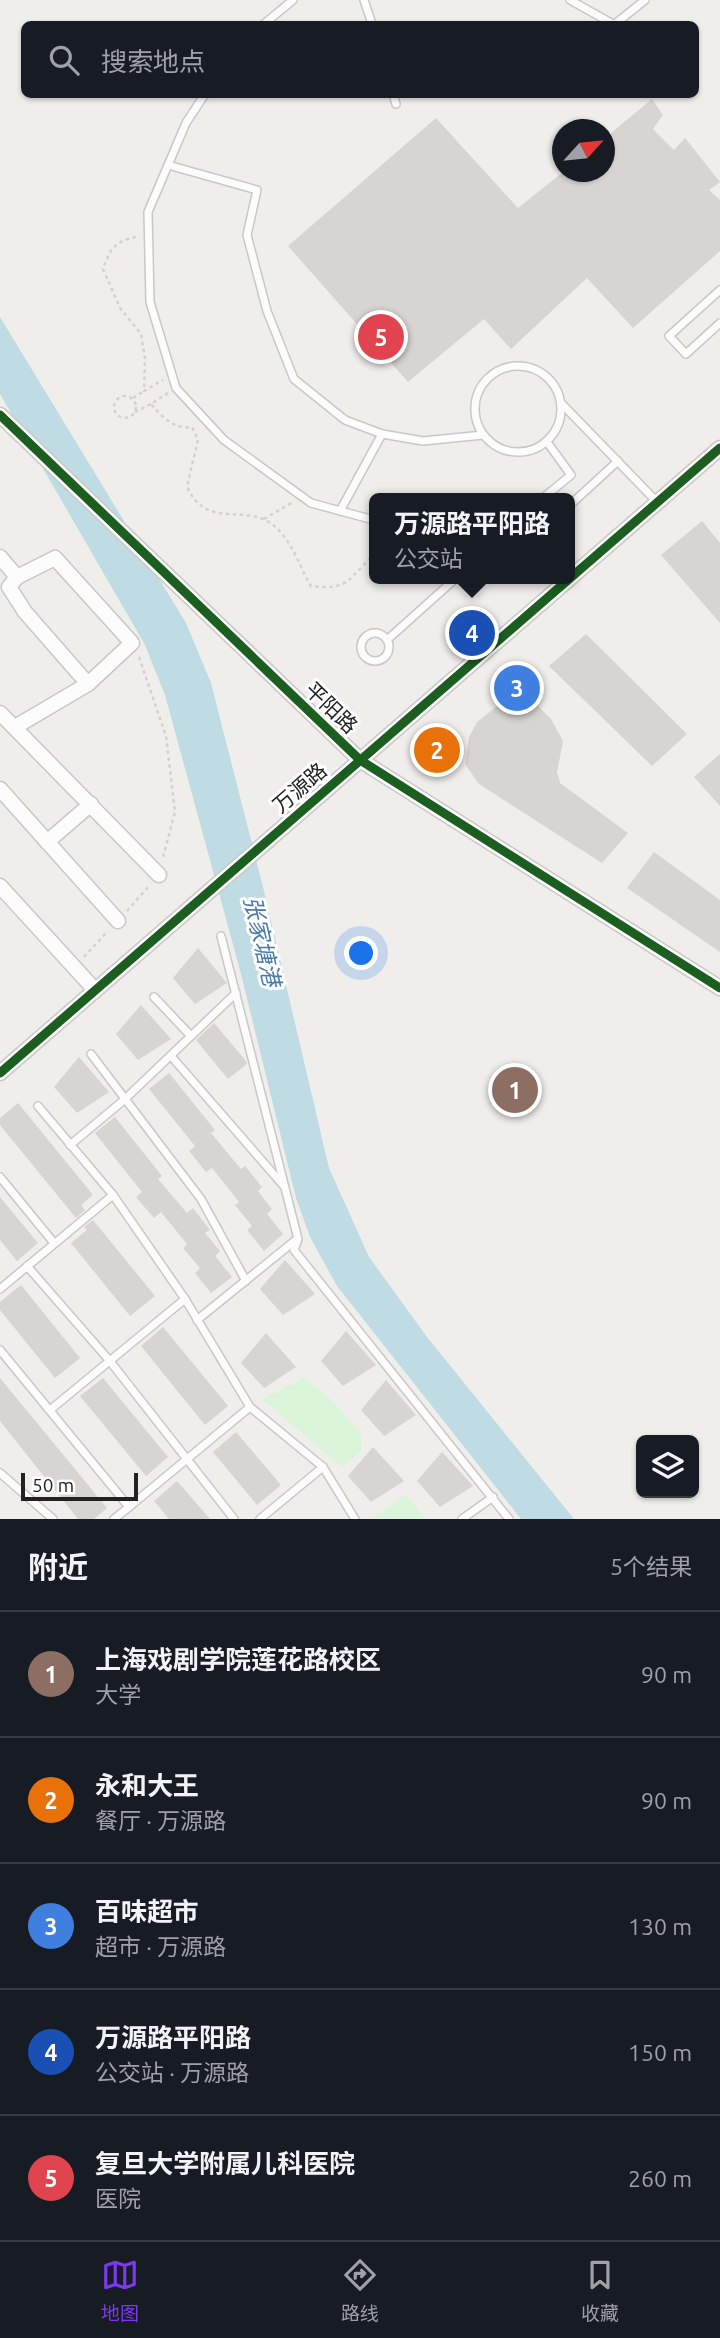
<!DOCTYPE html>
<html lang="zh">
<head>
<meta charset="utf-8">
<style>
	:root { --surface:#171b24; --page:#242831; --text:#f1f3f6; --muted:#9ea1a6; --line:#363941; --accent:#7c3aed }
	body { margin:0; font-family:Ubuntu,"Noto Sans SC",sans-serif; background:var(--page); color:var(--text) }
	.controls { position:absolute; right:21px; bottom:21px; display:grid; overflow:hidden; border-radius:10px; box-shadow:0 2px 5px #0004 }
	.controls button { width:63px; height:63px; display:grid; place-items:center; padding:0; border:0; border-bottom:2px solid var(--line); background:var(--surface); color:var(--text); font:35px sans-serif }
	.compass { position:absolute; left:552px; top:119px; width:63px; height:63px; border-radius:50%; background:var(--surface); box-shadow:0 2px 5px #0004; rotate:63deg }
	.scale { position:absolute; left:21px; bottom:18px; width:117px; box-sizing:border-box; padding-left:7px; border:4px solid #222; border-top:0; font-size:19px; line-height:24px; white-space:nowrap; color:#222; -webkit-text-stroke:5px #fff; paint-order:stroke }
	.you { position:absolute; left:362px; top:954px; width:24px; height:24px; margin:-18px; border:5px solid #fff; border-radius:50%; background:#1a73e8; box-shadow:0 0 0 10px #1a73e833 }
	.badge { display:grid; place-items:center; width:46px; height:46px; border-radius:50%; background:var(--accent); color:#fff; font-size:23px; font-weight:700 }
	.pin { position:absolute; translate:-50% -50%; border:4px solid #fff; box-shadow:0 2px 7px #0006 }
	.popup { position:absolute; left:369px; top:493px; width:206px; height:91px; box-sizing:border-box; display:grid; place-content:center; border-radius:10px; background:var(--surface); filter:drop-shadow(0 2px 5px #0005); font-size:23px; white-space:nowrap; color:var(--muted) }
	.popup b { font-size:26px; color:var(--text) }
	.popup::after { content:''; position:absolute; left:50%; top:100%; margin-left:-14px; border:14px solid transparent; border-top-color:var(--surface) }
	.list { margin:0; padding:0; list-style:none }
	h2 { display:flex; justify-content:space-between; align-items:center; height:91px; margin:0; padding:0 28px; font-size:30px }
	h2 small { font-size:23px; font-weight:400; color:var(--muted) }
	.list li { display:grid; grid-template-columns:46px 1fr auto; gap:21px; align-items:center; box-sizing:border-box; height:126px; padding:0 28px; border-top:2px solid var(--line) }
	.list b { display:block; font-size:26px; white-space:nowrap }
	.list p { margin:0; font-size:23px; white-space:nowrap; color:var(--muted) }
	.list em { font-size:23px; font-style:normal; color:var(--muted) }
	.icon { flex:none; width:38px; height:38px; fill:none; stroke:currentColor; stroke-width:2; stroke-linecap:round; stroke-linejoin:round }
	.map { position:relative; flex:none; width:720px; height:1519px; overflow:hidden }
	.search { position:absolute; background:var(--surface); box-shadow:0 2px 5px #0004; left:21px; right:21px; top:21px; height:77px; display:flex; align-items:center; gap:18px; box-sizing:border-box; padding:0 24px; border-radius:10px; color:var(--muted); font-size:26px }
	.sheet { height:721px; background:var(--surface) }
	nav { display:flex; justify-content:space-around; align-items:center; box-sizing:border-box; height:98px; border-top:2px solid var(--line); background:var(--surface); font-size:19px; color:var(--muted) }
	nav a { display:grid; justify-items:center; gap:4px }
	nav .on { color:var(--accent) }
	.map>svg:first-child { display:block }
	.park { fill:#daf5da }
	.water { fill:#bfdbe3 }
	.building { fill:#d7d4d2 }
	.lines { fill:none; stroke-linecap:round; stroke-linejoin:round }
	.service-casing { stroke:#c9c8c7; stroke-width:10 }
	.minor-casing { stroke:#c9c8c7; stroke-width:17 }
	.path { stroke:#dccecd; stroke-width:2.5; stroke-dasharray:3.5 3.5; stroke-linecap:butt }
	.service { stroke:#fdfcfc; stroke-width:7 }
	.minor { stroke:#fdfcfc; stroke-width:14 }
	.cycleway-casing { stroke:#fff; stroke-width:13 }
	.cycleway { stroke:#1b5e20; stroke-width:9 }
	.labels { text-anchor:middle; stroke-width:6; stroke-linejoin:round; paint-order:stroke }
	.street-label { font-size:21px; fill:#222; stroke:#fff }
	.water-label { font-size:23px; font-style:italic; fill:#4a7aab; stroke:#fff }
</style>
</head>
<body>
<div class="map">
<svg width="720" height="1519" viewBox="0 0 720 1519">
	<rect width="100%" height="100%" fill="#f0eeeb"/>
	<g class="park">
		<polygon points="304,1378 331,1399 362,1435 361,1451 342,1467 262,1399"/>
		<polygon points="406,1495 426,1519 371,1518"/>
	</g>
	<polygon class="water" points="0,317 186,623 211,683 263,887 329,1168 369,1257 427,1337 574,1519 521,1519 337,1286 310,1237 296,1198 241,974 165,695 145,645 0,394"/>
	<g class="building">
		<polygon points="652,99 663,115 653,129 674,150 685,138 720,182 709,190 720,200 720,251 633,328 587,278 511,349 484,319 408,382 288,246 436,118 518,208 563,172 605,172 605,138"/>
		<polygon points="702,521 720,543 720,623 661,555"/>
		<polygon points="586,634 687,734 652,766 549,666"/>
		<polygon points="520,688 551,719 563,741 557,772 560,783 628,833 602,863 479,784 465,764 469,737 477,722"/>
		<polygon points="720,754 720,806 694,777"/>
		<polygon points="654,852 720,900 720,952 627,888"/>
		<polygon points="198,948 227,983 195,1004 173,978"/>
		<polygon points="141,1005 171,1039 138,1060 116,1034"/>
		<polygon points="214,1023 246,1061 247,1064 228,1079 196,1040"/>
		<polygon points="79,1057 109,1092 77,1113 54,1087"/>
		<polygon points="169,1073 215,1130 211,1133 241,1169 245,1166 262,1187 258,1191 272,1209 267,1214 283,1234 264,1251 247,1230 252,1226 235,1205 239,1202 212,1168 206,1172 189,1151 195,1146 149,1089"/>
		<polygon points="18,1103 93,1195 81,1205 85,1210 76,1218 0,1125 0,1118"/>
		<polygon points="115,1117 162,1176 158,1179 187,1213 193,1208 210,1230 205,1233 220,1251 215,1256 232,1277 211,1293 195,1273 200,1268 183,1248 187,1244 161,1212 154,1218 136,1197 142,1192 95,1133"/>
		<polygon points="0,1197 38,1243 17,1261 0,1240"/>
		<polygon points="93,1220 155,1296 130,1316 71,1243 87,1230 84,1227"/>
		<polygon points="285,1260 315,1294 283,1315 260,1289"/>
		<polygon points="21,1285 80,1358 55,1378 0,1310 0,1302"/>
		<polygon points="163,1327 228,1406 205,1425 141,1346"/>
		<polygon points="346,1331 376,1365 343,1386 321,1361"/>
		<polygon points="266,1333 296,1367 264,1388 241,1363"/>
		<polygon points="0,1378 107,1508 94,1519 78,1519 0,1421"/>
		<polygon points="103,1378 168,1457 146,1476 80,1396"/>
		<polygon points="386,1380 416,1415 384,1436 361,1410"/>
		<polygon points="236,1432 281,1485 257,1505 213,1452"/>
		<polygon points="373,1447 404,1481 371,1502 348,1476"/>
		<polygon points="442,1452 473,1486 440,1507 417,1481"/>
		<polygon points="177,1481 210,1519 169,1519 154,1501"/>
	</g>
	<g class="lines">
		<defs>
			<g id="service">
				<polyline points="364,0 372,24"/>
				<polyline points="570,0 613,24"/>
				<polyline points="264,24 293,0"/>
				<polyline points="615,24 645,0"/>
				<polyline points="205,94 186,123 148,212 150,302 176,388 224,440 311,503 374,520"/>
				<polyline points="393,94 396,104"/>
				<polyline points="168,165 257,190 247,235 267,311 294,379 345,420 382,434 423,441 483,435"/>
				<polyline points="720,290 669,336 686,354 720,323"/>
				<circle cx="518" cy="409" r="43"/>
				<polyline points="561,403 657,502"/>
				<polyline points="543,498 571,475 547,442"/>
				<polyline points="570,505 618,461"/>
				<polyline points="340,511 382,434"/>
				<circle cx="375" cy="647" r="14"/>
				<polyline points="387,640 455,579"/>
				<polyline points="221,936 298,1239 294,1250 509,1519"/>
				<polyline points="154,997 191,1036"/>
				<polyline points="91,1054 201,1199 246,1281"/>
				<polyline points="171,1056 283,1185"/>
				<polyline points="38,1106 113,1195 185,1299 250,1407 323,1467"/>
				<polyline points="70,1145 124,1100 236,993"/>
				<polyline points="0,1177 54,1243"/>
				<polyline points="27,1266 109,1360 234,1519"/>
				<polyline points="0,1289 113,1195"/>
				<polyline points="197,1320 297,1239"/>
				<polyline points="0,1350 129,1507 114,1519"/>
				<polyline points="50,1410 185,1299"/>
				<polyline points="0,1473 53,1519"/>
				<polyline points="129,1507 250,1407"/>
				<polyline points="260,1519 323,1467 355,1519"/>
				<polyline points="462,1519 493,1497"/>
			</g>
			<g id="minor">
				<polyline points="0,415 360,760 720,988"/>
				<polyline points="0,557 17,577"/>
				<polygon points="55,558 132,643 88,684 25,612 9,587 17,577"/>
				<polyline points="0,713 159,875"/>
				<polyline points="15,727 88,684"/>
				<polyline points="0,789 118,921"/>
				<polyline points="47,842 91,804"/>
				<polyline points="0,886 95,990"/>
				<polyline points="0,1073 720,448"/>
			</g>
		</defs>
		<use href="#service" class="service-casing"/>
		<use href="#minor" class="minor-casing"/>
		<g class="path">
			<path d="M 136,237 C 115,241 110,249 103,269 L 120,308 L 141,334 L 145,359 L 144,391 L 163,380"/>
			<path d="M 168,393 L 151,404 C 162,417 173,429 192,427 L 198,440 L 187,486 C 203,526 238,508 263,519 C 290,531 297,563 311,586 C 350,591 348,578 374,555"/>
			<circle cx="125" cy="407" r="11"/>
			<polyline points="133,398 144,391"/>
			<polyline points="135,412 151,404"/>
			<polyline points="264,519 293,502"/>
			<polyline points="139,657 166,736 175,812 163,857"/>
			<polyline points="127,911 150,885"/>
			<polyline points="84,957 108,931"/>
		</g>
		<use href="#service" class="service"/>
		<use href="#minor" class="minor"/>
		<defs>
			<g id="cycleway">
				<polyline points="0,415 360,760 720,988"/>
				<polyline points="0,1073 720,448"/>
			</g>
		</defs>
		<use href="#cycleway" class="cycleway-casing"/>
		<use href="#cycleway" class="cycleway"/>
	</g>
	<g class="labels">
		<g class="street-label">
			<text transform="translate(331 708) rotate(44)" y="7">平阳路</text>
			<text transform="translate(300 788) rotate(-41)" y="7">万源路</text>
		</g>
		<g class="water-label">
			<text transform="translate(262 941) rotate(77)" y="8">张家塘港</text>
		</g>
	</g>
</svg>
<div class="controls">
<button><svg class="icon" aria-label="layers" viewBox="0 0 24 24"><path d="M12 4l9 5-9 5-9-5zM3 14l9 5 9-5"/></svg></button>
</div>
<svg class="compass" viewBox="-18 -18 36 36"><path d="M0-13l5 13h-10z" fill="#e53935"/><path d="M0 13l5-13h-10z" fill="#9ea1a6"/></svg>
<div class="scale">50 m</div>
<div class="you"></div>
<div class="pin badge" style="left:515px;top:1090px;background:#8d6e63">1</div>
<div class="pin badge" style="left:437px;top:750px;background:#e8710a">2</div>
<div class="pin badge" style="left:517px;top:688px;background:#3f7fe0">3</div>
<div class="pin badge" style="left:472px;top:633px;background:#1a4fb4">4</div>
<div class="popup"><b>万源路平阳路</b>公交站</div>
<div class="pin badge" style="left:381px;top:337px;background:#e0444e">5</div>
<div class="search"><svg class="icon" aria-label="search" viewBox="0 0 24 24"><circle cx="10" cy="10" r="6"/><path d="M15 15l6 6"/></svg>搜索地点</div>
</div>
<section class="sheet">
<h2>附近<small>5个结果</small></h2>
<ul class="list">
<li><span class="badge" style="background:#8d6e63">1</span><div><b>上海戏剧学院莲花路校区</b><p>大学</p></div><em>90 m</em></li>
<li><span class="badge" style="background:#e8710a">2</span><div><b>永和大王</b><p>餐厅 · 万源路</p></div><em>90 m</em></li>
<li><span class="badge" style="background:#3f7fe0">3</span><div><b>百味超市</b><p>超市 · 万源路</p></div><em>130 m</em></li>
<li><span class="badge" style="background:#1a4fb4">4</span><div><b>万源路平阳路</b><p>公交站 · 万源路</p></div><em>150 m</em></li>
<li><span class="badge" style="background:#e0444e">5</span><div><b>复旦大学附属儿科医院</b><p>医院</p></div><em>260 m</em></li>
</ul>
</section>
<nav>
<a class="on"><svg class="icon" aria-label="map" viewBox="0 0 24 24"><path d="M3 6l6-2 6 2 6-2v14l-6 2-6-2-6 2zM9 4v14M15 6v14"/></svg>地图</a>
<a><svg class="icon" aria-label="directions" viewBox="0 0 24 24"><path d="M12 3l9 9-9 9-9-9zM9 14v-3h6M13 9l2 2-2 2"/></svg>路线</a>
<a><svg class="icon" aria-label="saved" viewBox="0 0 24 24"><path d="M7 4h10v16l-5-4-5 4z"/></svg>收藏</a>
</nav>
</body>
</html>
